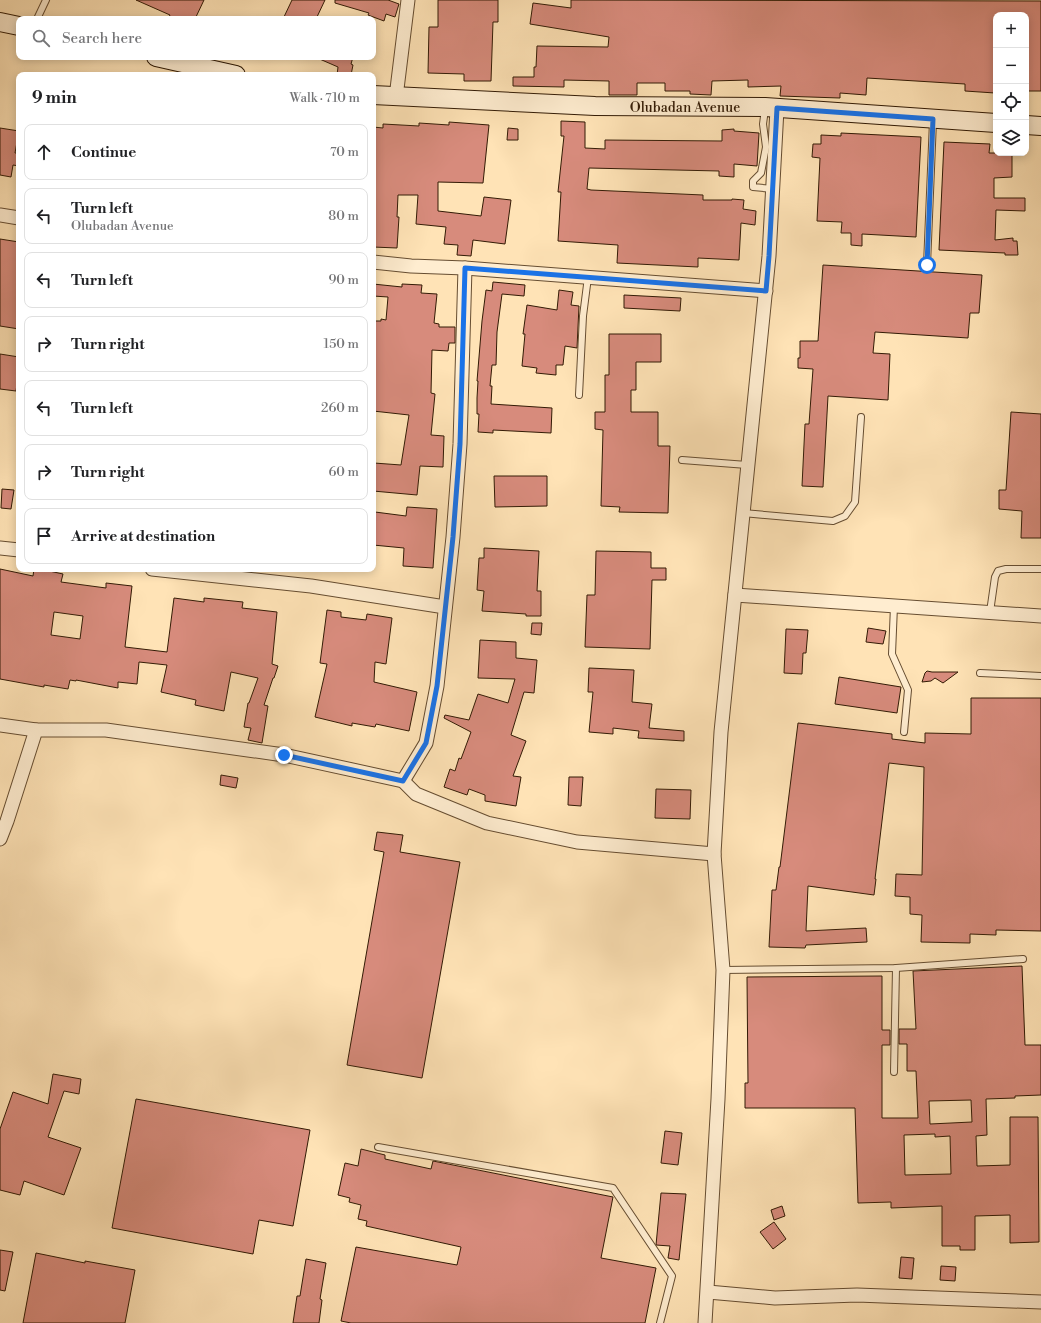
<!DOCTYPE html>
<html lang="en">
<head>
<meta charset="utf-8">
<style>
	:root { --surface:#fff; --page:#f2f2f2; --text:#202124; --muted:#757577; --line:#e0e0e0 }
	body { margin:0; font-family:"Libre Bodoni",serif; background:var(--page); color:var(--text) }
	.controls { position:absolute; right:12px; top:12px; display:grid; overflow:hidden; border-radius:8px; box-shadow:0 2px 10px #0003 }
	.controls button { width:36px; height:36px; display:grid; place-items:center; padding:0; border:0; border-bottom:1px solid var(--line); background:var(--surface); color:var(--text); font:20px sans-serif }
	.stop { position:absolute; width:12px; height:12px; margin:-9px; border:3px solid #1a73e8; border-radius:50%; background:#fff }
	.stop.end { background:#1a73e8; border-color:#fff; box-shadow:0 1px 4px #0008 }
	.list { margin:0; padding:0; list-style:none }
	h2 { display:flex; justify-content:space-between; align-items:center; height:52px; margin:0; padding:0 16px; font-size:17px }
	h2 small { font-size:13px; font-weight:400; color:var(--muted) }
	.list li { display:grid; grid-template-columns:26px 1fr auto; gap:12px; align-items:center; box-sizing:border-box; height:56px; margin:0 8px 8px; padding:0 8px; border:1px solid var(--line); border-radius:8px }
	.list b { display:block; font-size:15px; white-space:nowrap }
	.list p { margin:0; font-size:13px; white-space:nowrap; color:var(--muted) }
	.list em { font-size:13px; font-style:normal; color:var(--muted) }
	.icon { flex:none; width:22px; height:22px; fill:none; stroke:currentColor; stroke-width:2; stroke-linecap:round; stroke-linejoin:round }
	.map { position:relative; flex:none; width:1041px; height:1323px; overflow:hidden }
	.search { position:absolute; background:var(--surface); box-shadow:0 2px 10px #0003; left:16px; top:16px; width:360px; height:44px; display:flex; align-items:center; gap:10px; box-sizing:border-box; padding:0 14px; border-radius:8px; color:var(--muted); font-size:15px }
	.panel { position:absolute; background:var(--surface); box-shadow:0 2px 10px #0003; left:16px; top:72px; width:360px; height:500px; border-radius:8px }
	.map>svg:first-child { display:block }
	.building { fill:#d78b7c; stroke:#331b05; fill-rule:evenodd }
	.lines { fill:none; stroke-linecap:round; stroke-linejoin:round }
	.lane-casing { stroke:#664d31; stroke-width:8 }
	.street-casing { stroke:#664d31; stroke-width:15 }
	.secondary-casing { stroke:#331b05; stroke-width:20 }
	.lane { stroke:#ffedd0; stroke-width:6 }
	.street { stroke:#ffedd0; stroke-width:13 }
	.secondary { stroke:#ffedd0; stroke-width:18 }
	.route { stroke:#1a73e8; stroke-width:5 }
	.labels { text-anchor:middle; stroke-width:4; stroke-linejoin:round; paint-order:stroke }
	.street-label { font-size:14px; fill:#331b05; stroke:#ffedd0 }
</style>
</head>
<body>
<div class="map">
<svg width="1041" height="1323" viewBox="0 0 1041 1323">
	<rect width="100%" height="100%" fill="#ffe3b6"/>
	<filter id="stains"><feTurbulence type="fractalNoise" baseFrequency=".005" numOctaves="4"/><feColorMatrix values="0 0 0 0 .2 0 0 0 0 .09 0 0 0 0 .02 0 0 0 .5 -.17"/></filter>
	<radialGradient id="worn" r=".72"><stop offset=".6" stop-color="#630" stop-opacity="0"/><stop offset="1" stop-color="#630" stop-opacity=".3"/></radialGradient>
	<g class="building">
		<polygon points="136,0 204,0 195,19 168,19 170,15"/>
		<polygon points="292,0 325,0 316,19 283,19"/>
		<polygon points="335,0 388,0 399,4 395,17 386,14 384,21 368,15 369,13 335,3"/>
		<polygon points="438,0 498,0 498,22 493,22 491,81 464,81 464,74 428,73 429,27 438,27"/>
		<polygon points="571,0 1041,1 1041,91 1026,91 1026,15 996,15 995,93 965,91 965,84 867,78 866,95 840,93 840,98 780,96 781,86 748,87 748,80 712,81 711,95 690,94 690,91 665,91 665,83 637,83 637,95 609,95 609,81 564,80 564,87 513,86 513,77 534,77 534,67 536,67 537,46 608,47 609,37 530,24 533,3 571,8"/>
		<polygon points="315,57 353,57 351,64 353,65 351,75 337,75 338,67"/>
		<polygon points="561,121 585,122 585,148 605,149 605,140 722,141 722,130 734,129 734,131 759,133 757,166 734,164 734,177 719,176 719,171 589,168 587,189 591,190 703,195 703,200 732,200 732,199 744,200 743,209 756,211 755,225 741,223 739,260 698,258 698,267 617,263 618,245 558,241 561,192 558,192 564,136 561,136"/>
		<polygon points="449,122 489,125 483,183 438,182 438,211 481,216 484,197 511,200 505,244 473,240 471,256 457,255 458,245 444,244 446,227 416,224 418,195 398,195 397,217 399,217 397,248 373,247 373,127 383,128 383,124 419,126 419,123 449,125"/>
		<polygon points="0,128 19,131 15,153 19,153 19,166 13,165 11,177 0,175"/>
		<polygon points="508,128 518,129 518,140 507,140"/>
		<polygon points="841,133 921,137 916,237 862,234 862,246 851,245 851,233 841,233 842,222 817,221 820,158 812,157 813,144 821,144 821,135 841,136"/>
		<polygon points="944,142 990,144 989,153 1012,153 1012,177 994,178 994,198 1025,198 1025,211 996,210 995,240 1013,238 1013,241 1017,241 1018,255 1005,255 1005,253 939,250"/>
		<polygon points="0,239 19,242 19,329 0,326"/>
		<polygon points="823,265 982,275 979,313 970,313 968,338 875,332 873,353 890,354 888,400 828,396 823,487 802,486 805,424 809,424 813,369 798,368 798,358 800,358 800,341 818,341"/>
		<polygon points="493,282 525,285 524,296 502,294 497,332 496,365 492,365 490,386 492,386 491,404 552,408 551,433 493,430 493,433 478,432 479,414 477,414 477,398 478,381 477,381 482,321 486,290 492,291"/>
		<polygon points="373,284 402,287 402,284 422,285 421,293 437,294 434,323 439,324 439,327 455,327 455,343 449,343 448,351 432,350 431,393 435,394 431,435 444,436 443,467 420,466 417,495 373,491 374,463 401,465 409,415 373,411 373,321 381,321 381,319 386,320 388,297 373,296"/>
		<polygon points="559,290 573,292 571,305 579,306 577,348 565,346 563,365 556,365 556,375 536,373 537,368 522,366 525,334 523,334 527,305 557,310"/>
		<polygon points="624,295 681,298 680,311 624,308"/>
		<polygon points="609,334 661,334 661,362 636,362 636,390 631,390 631,412 658,412 658,446 670,446 668,513 619,512 620,507 601,506 603,430 595,429 595,412 605,412 605,375 609,375"/>
		<polygon points="0,354 19,357 19,384 17,384 16,391 0,389"/>
		<polygon points="1011,412 1041,414 1041,538 1021,538 1022,511 999,509 999,490 1006,490"/>
		<polygon points="494,476 547,476 547,506 495,507"/>
		<polygon points="2,489 14,490 11,509 1,508"/>
		<polygon points="407,507 437,509 433,568 403,566 404,548 373,545 375,512 406,516"/>
		<polygon points="484,548 539,551 537,591 541,591 541,616 526,616 526,614 482,611 484,591 477,590 479,558 484,558"/>
		<polygon points="596,551 651,552 651,568 666,568 666,580 652,580 650,649 585,647 587,595 595,595"/>
		<path d="M 0,569 L 33,576 L 34,569 L 40,569 L 63,574 L 61,582 L 106,588 L 106,583 L 132,586 L 125,647 L 167,652 L 174,598 L 204,602 L 204,598 L 243,602 L 242,608 L 277,612 L 272,664 L 278,666 L 274,678 L 273,678 L 264,705 L 268,706 L 262,743 L 248,740 L 251,728 L 244,727 L 248,703 L 249,703 L 258,678 L 231,672 L 224,711 L 195,705 L 196,700 L 161,692 L 167,665 L 139,662 L 137,684 L 118,682 L 118,688 L 76,680 L 76,681 L 70,680 L 68,689 L 44,685 L 44,687 L 0,679 ZM 54,612 L 83,616 L 80,639 L 51,635 Z"/>
		<polygon points="327,610 341,612 341,617 366,620 367,614 392,618 386,664 375,662 374,682 417,692 409,731 376,724 375,727 352,723 352,726 315,717 327,664 320,663"/>
		<polygon points="532,623 542,623 541,635 531,634"/>
		<polygon points="868,628 886,631 883,644 866,642"/>
		<polygon points="786,629 808,630 806,653 803,653 802,674 784,673"/>
		<polygon points="480,640 516,642 516,658 537,660 534,693 524,692 511,735 526,741 513,776 521,777 516,806 485,801 485,795 469,789 467,795 444,787 450,769 455,771 459,758 461,759 471,732 444,718 445,715 469,720 478,694 508,703 515,679 478,678"/>
		<polygon points="589,668 634,670 632,702 652,704 649,728 684,731 684,741 638,738 639,731 613,728 613,734 589,732 593,692 588,692"/>
		<polygon points="927,671 932,672 958,672 943,683 935,678 931,681 922,682 925,673"/>
		<polygon points="839,677 901,687 897,713 835,704"/>
		<polygon points="971,698 1041,698 1041,931 996,930 996,935 970,934 970,943 921,942 922,915 910,914 910,897 895,896 896,874 922,875 924,767 889,763 875,879 876,879 874,895 808,886 806,931 866,928 867,942 806,945 805,948 769,947 772,890 776,890 779,867 780,867 798,723 892,734 892,739 925,743 925,733 971,734"/>
		<polygon points="221,775 238,778 236,788 220,785"/>
		<polygon points="569,777 583,777 581,806 568,805"/>
		<polygon points="656,789 691,790 690,819 655,818"/>
		<polygon points="377,832 403,835 400,852 460,862 422,1078 347,1065 384,852 374,850"/>
		<path d="M 1022,966 L 1025,1045 L 1041,1045 L 1041,1095 L 1015,1096 L 1015,1098 L 986,1099 L 987,1135 L 976,1136 L 977,1166 L 1010,1165 L 1010,1117 L 1038,1117 L 1039,1242 L 1010,1243 L 1010,1215 L 975,1216 L 975,1250 L 960,1250 L 960,1246 L 942,1246 L 942,1206 L 891,1208 L 891,1202 L 858,1203 L 855,1108 L 745,1108 L 745,1083 L 748,1083 L 747,977 L 882,976 L 882,1030 L 890,1030 L 890,1045 L 882,1045 L 882,1118 L 918,1118 L 916,1071 L 907,1071 L 907,1044 L 899,1044 L 899,1029 L 916,1029 L 913,971 ZM 971,1100 L 972,1122 L 930,1124 L 929,1101 ZM 935,1134 L 935,1137 L 950,1136 L 951,1174 L 905,1175 L 904,1135 Z"/>
		<polygon points="53,1074 81,1079 79,1094 64,1091 48,1137 81,1148 64,1195 24,1181 20,1195 0,1190 0,1129 13,1092 48,1104"/>
		<polygon points="136,1099 310,1130 293,1226 259,1220 253,1254 112,1228"/>
		<polygon points="665,1131 682,1133 678,1165 661,1163"/>
		<polygon points="361,1149 385,1155 385,1159 431,1169 433,1161 613,1197 601,1258 656,1268 645,1323 351,1323 341,1321 356,1247 457,1265 461,1247 366,1226 367,1221 358,1219 361,1205 349,1202 350,1198 338,1195 345,1163 358,1166"/>
		<polygon points="661,1193 686,1194 679,1260 668,1258 670,1246 656,1245"/>
		<polygon points="782,1206 785,1216 774,1220 771,1210"/>
		<polygon points="774,1222 786,1239 773,1249 760,1232"/>
		<polygon points="0,1250 13,1252 5,1291 0,1290"/>
		<polygon points="36,1253 85,1263 85,1261 135,1270 125,1323 23,1323"/>
		<polygon points="901,1257 914,1258 912,1279 899,1278"/>
		<polygon points="306,1259 326,1263 320,1299 322,1300 319,1323 293,1323 297,1296 300,1296"/>
		<polygon points="941,1266 956,1267 955,1281 940,1280"/>
	</g>
	<g class="lines">
		<defs>
			<g id="lane">
				<polyline points="37,19 46,0"/>
				<polyline points="765,109 763,124 766,147 761,173 753,181 753,187 773,189"/>
				<polyline points="927,265 933,121"/>
				<polyline points="579,395 583,316 588,277"/>
				<polyline points="682,460 747,465"/>
				<polyline points="743,513 833,521 845,516 855,502 861,417"/>
				<polyline points="894,606 892,654 908,690 904,732"/>
				<polyline points="990,612 995,577 998,571 1006,569 1041,569"/>
				<polyline points="980,673 1041,676"/>
				<polyline points="723,970 896,968 1023,959"/>
				<polyline points="894,1072 896,968"/>
				<polyline points="378,1147 613,1188 672,1276 660,1323"/>
			</g>
			<g id="street">
				<polyline points="396,97 408,0"/>
				<polyline points="0,215 19,218"/>
				<polyline points="373,262 411,266 465,268 766,291"/>
				<polyline points="0,548 19,550"/>
				<polyline points="152,569 311,586 445,607"/>
				<polyline points="735,595 1041,616"/>
				<polyline points="0,725 36,730"/>
				<polyline points="403,781 426,743 437,686 453,537 460,444 465,268"/>
				<polyline points="0,839 7,821 36,730 106,730 284,755 403,781 416,794 487,823 577,842 714,854"/>
				<polyline points="708,1292 775,1298 857,1295 1041,1302"/>
				<polyline points="705,1323 718,1099 723,970 714,854 721,732 769,256 777,109"/>
			</g>
			<g id="secondary">
				<polyline points="0,22 19,26"/>
				<polyline points="156,57 236,75"/>
				<polyline points="373,95 595,106 765,107 996,123"/>
				<polyline points="1026,125 1041,126"/>
			</g>
		</defs>
		<use href="#lane" class="lane-casing"/>
		<use href="#street" class="street-casing"/>
		<use href="#secondary" class="secondary-casing"/>
		<use href="#lane" class="lane"/>
		<use href="#street" class="street"/>
		<use href="#secondary" class="secondary"/>
	</g>
	<g class="lines">
		<polyline class="route" points="284,755 403,781 426,743 437,686 453,537 460,444 465,268 766,291 769,256 777,108 933,119 927,265"/>
	</g>
	<g class="labels">
		<g class="street-label">
			<text x="685" y="112">Olubadan Avenue</text>
		</g>
	</g>
	<rect width="100%" height="100%" filter="url(#stains)"/>
	<rect width="100%" height="100%" fill="url(#worn)"/>
</svg>
<div class="controls">
<button>+</button>
<button>−</button>
<button><svg class="icon" aria-label="locate" viewBox="0 0 24 24"><circle cx="12" cy="12" r="6"/><path d="M12 2v4M12 18v4M2 12h4M18 12h4"/></svg></button>
<button><svg class="icon" aria-label="layers" viewBox="0 0 24 24"><path d="M12 4l9 5-9 5-9-5zM3 14l9 5 9-5"/></svg></button>
</div>
<div class="stop" style="left:927px;top:265px"></div>
<div class="stop end" style="left:284px;top:755px"></div>
<div class="search"><svg class="icon" aria-label="search" viewBox="0 0 24 24"><circle cx="10" cy="10" r="6"/><path d="M15 15l6 6"/></svg>Search here</div>
<section class="panel">
<h2>9 min<small>Walk · 710 m</small></h2>
<ul class="list">
<li><svg class="icon" aria-label="ahead" viewBox="0 0 24 24"><path d="M12 20V5M6 11l6-6 6 6"/></svg><div><b>Continue</b></div><em>70 m</em></li>
<li><svg class="icon" aria-label="left" viewBox="0 0 24 24"><path d="M17 20v-9H6M10 6l-5 5 5 5"/></svg><div><b>Turn left</b><p>Olubadan Avenue</p></div><em>80 m</em></li>
<li><svg class="icon" aria-label="left" viewBox="0 0 24 24"><path d="M17 20v-9H6M10 6l-5 5 5 5"/></svg><div><b>Turn left</b></div><em>90 m</em></li>
<li><svg class="icon" aria-label="right" viewBox="0 0 24 24"><path d="M7 20v-9h11M14 6l5 5-5 5"/></svg><div><b>Turn right</b></div><em>150 m</em></li>
<li><svg class="icon" aria-label="left" viewBox="0 0 24 24"><path d="M17 20v-9H6M10 6l-5 5 5 5"/></svg><div><b>Turn left</b></div><em>260 m</em></li>
<li><svg class="icon" aria-label="right" viewBox="0 0 24 24"><path d="M7 20v-9h11M14 6l5 5-5 5"/></svg><div><b>Turn right</b></div><em>60 m</em></li>
<li><svg class="icon" aria-label="arrive" viewBox="0 0 24 24"><path d="M6 21V4h12l-3 4 3 4H6"/></svg><div><b>Arrive at destination</b></div></li>
</ul>
</section>
</div>
</body>
</html>
